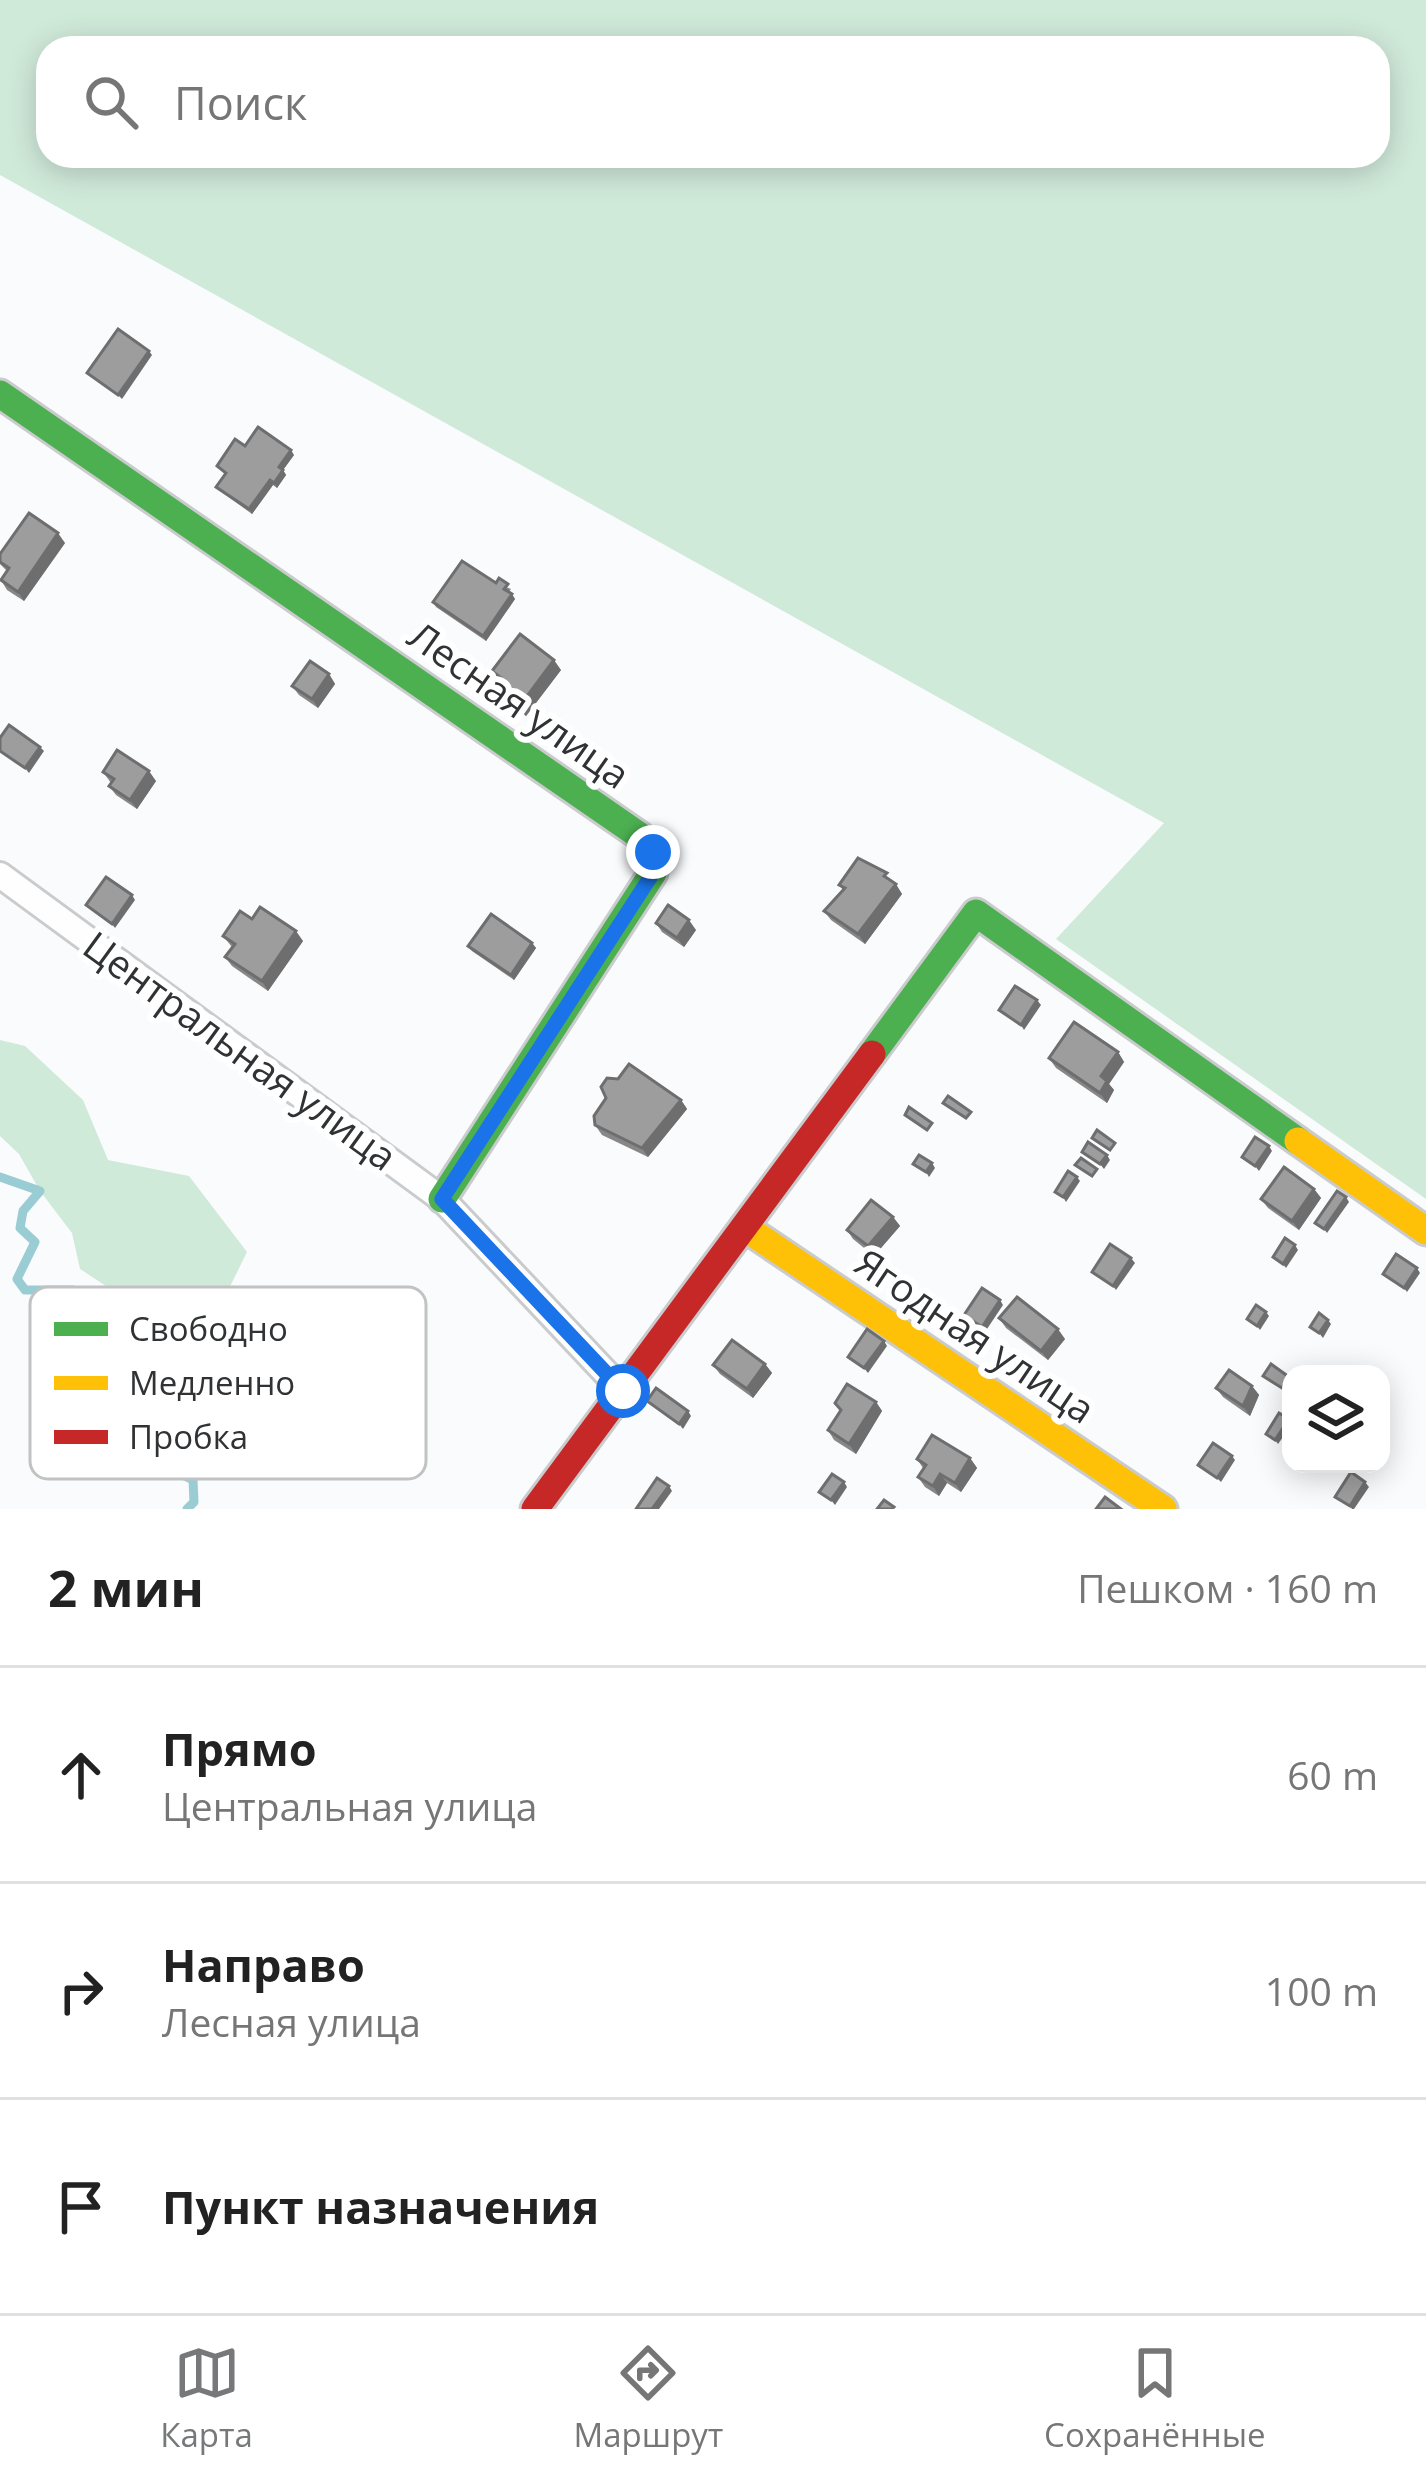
<!DOCTYPE html>
<html lang="ru">
<head>
<meta charset="utf-8">
<style>
	:root { --surface:#fff; --page:#f2f2f2; --text:#222; --muted:#767676; --line:#e0e0e0; --accent:#76787a }
	body { margin:0; font-family:"Open Sans",sans-serif; background:var(--page); color:var(--text) }
	.controls { position:absolute; right:36px; bottom:36px; display:grid; overflow:hidden; border-radius:24px; box-shadow:0 6px 30px #0003 }
	.controls button { width:108px; height:108px; display:grid; place-items:center; padding:0; border:0; border-bottom:3px solid var(--line); background:var(--surface); color:var(--text); font:60px sans-serif }
	.stop { position:absolute; width:36px; height:36px; margin:-27px; border:9px solid #1a73e8; border-radius:50%; background:#fff }
	.stop.end { background:#1a73e8; border-color:#fff; box-shadow:0 3px 12px #0008 }
	.list { margin:0; padding:0; list-style:none }
	h2 { display:flex; justify-content:space-between; align-items:center; height:156px; margin:0; padding:0 48px; font-size:51px }
	h2 small { font-size:39px; font-weight:400; color:var(--muted) }
	.list li { display:grid; grid-template-columns:78px 1fr auto; gap:36px; align-items:center; box-sizing:border-box; height:216px; padding:0 48px; border-top:3px solid var(--line) }
	.list b { display:block; font-size:45px; white-space:nowrap }
	.list p { margin:0; font-size:39px; white-space:nowrap; color:var(--muted) }
	.list em { font-size:39px; font-style:normal; color:var(--muted) }
	.icon { flex:none; width:66px; height:66px; fill:none; stroke:currentColor; stroke-width:2; stroke-linecap:round; stroke-linejoin:round }
	.map { position:relative; flex:none; width:1426px; height:1509px; overflow:hidden }
	.search { position:absolute; background:var(--surface); box-shadow:0 6px 30px #0003; left:36px; right:36px; top:36px; height:132px; display:flex; align-items:center; gap:30px; box-sizing:border-box; padding:0 42px; border-radius:36px; color:var(--muted); font-size:45px }
	.sheet { height:804px; background:var(--surface) }
	nav { display:flex; justify-content:space-around; align-items:center; box-sizing:border-box; height:168px; border-top:3px solid var(--line); background:var(--surface); font-size:33px; color:var(--muted) }
	nav a { display:grid; justify-items:center; gap:6px }
	nav .on { color:var(--accent) }
	.map>svg:first-child { display:block }
	.green { fill:#d0eada; fill-rule:evenodd }
	.lines { fill:none; stroke-linecap:round; stroke-linejoin:round }
	.stream { stroke:#9accd4; stroke-width:9 }
	.street-casing { stroke:#c9cbcc; stroke-width:30 }
	.fast-casing { stroke:#c9cbcc; stroke-width:33 }
	.slow-casing { stroke:#c9cbcc; stroke-width:33 }
	.jam-casing { stroke:#c9cbcc; stroke-width:33 }
	.street { stroke:#fefeff; stroke-width:24 }
	.fast { stroke:#4caf50; stroke-width:27 }
	.slow { stroke:#ffc107; stroke-width:27 }
	.jam { stroke:#c62828; stroke-width:27 }
	.wall { fill:#878788 }
	.shaded-wall { fill:#6e6e6f }
	.building { fill:#9d9d9e; stroke:#6e6e6f; stroke-width:3 }
	.route { stroke:#1a73e8; stroke-width:15 }
	.labels { text-anchor:middle; stroke-width:12; stroke-linejoin:round; paint-order:stroke }
	.street-label { font-size:39px; fill:#303234; stroke:#fff }
	.key { fill:#fff; stroke:#c1c2c2; stroke-width:3 }
	.key-label { font-size:33px; fill:#303234 }
</style>
</head>
<body>
<div class="map">
<svg width="1426" height="1509" viewBox="0 0 1426 1509">
	<rect width="100%" height="100%" fill="#f9fbfd"/>
	<g class="green">
		<path d="M 0,0 L 1426,0 L 1426,1199 L 1056,939 L 1164,823 L 0,175 ZM 48,48 L 1378,48 L 1378,156 L 48,156 Z"/>
		<polygon points="0,1040 25,1046 83,1100 108,1160 189,1176 247,1252 213,1321 146,1353 100,1347 109,1288 80,1269 72,1233 40,1191 19,1154 0,1136"/>
	</g>
	<g class="lines">
		<polyline class="stream" points="0,1177 40,1191 23,1211 20,1228 35,1242 17,1279 25,1290 73,1290 87,1304 84,1326 46,1355 87,1417 124,1400 134,1373 175,1369 188,1400 164,1451 168,1468 193,1480 194,1502 187,1509"/>
		<defs>
			<polyline id="street" points="0,875 442,1199 623,1391"/>
			<g id="fast">
				<polyline points="0,394 640,836 653,852 653,873 442,1199"/>
				<polyline points="872,1054 976,913 1298,1141"/>
			</g>
			<g id="slow">
				<polyline points="1298,1141 1426,1231"/>
				<polyline points="744,1227 1163,1509"/>
			</g>
			<polyline id="jam" points="535,1509 872,1054"/>
		</defs>
		<use href="#street" class="street-casing"/>
		<use href="#fast" class="fast-casing"/>
		<use href="#slow" class="slow-casing"/>
		<use href="#jam" class="jam-casing"/>
		<use href="#street" class="street"/>
		<use href="#fast" class="fast"/>
		<use href="#slow" class="slow"/>
		<use href="#jam" class="jam"/>
	</g>
	<g class="wall">
		<polygon points="245,446 294,455 283,470 286,475 277,488 273,485 252,514 220,491 216,487 225,474 217,466"/>
		<polygon points="65,543 24,601 7,590 1,580 7,571 0,564 0,554"/>
		<polygon points="496,583 511,589 509,592 515,599 486,641 436,607 433,602"/>
		<polygon points="561,670 526,716 504,699 497,690 502,683 492,671"/>
		<polygon points="329,674 335,684 318,708 299,695 292,686"/>
		<polygon points="103,772 156,781 137,809 116,795 109,786 111,783"/>
		<polygon points="893,882 902,894 865,944 831,920 824,911 843,890 839,885"/>
		<polygon points="252,919 303,941 268,991 232,966 225,957 232,947 223,936"/>
		<polygon points="656,923 696,930 684,947 662,932"/>
		<polygon points="532,943 536,948 514,980 472,951 468,946"/>
		<polygon points="1118,1052 1124,1062 1109,1084 1114,1090 1107,1103 1056,1068 1049,1058"/>
		<polygon points="681,1100 687,1109 648,1157 602,1135 595,1125"/>
		<polygon points="1314,1189 1321,1198 1299,1230 1268,1208 1261,1199"/>
		<polygon points="893,1217 900,1226 874,1256 853,1239 847,1230"/>
		<polygon points="999,1318 1065,1339 1048,1360 1006,1328"/>
		<polygon points="765,1364 772,1373 753,1398 720,1374 713,1365"/>
		<polygon points="1252,1386 1259,1395 1250,1416 1223,1397 1216,1388"/>
		<polygon points="876,1402 882,1411 856,1454 834,1440 828,1430 841,1411 835,1403"/>
		<polygon points="970,1458 977,1468 961,1492 947,1483 939,1496 925,1487 918,1477 923,1468 917,1459"/>
	</g>
	<g class="shaded-wall">
		<polygon points="149,351 152,355 122,399 118,395"/>
		<polygon points="291,450 294,455 283,470 286,475 277,488 274,483 279,467"/>
		<polygon points="270,480 273,485 252,514 249,509"/>
		<polygon points="58,533 65,543 24,601 18,592"/>
		<polygon points="512,594 515,599 486,641 483,636"/>
		<polygon points="554,660 561,670 526,716 519,707"/>
		<polygon points="329,674 335,684 318,708 312,699"/>
		<polygon points="40,747 44,751 29,773 25,768"/>
		<polygon points="149,771 156,781 137,809 130,800"/>
		<polygon points="896,884 902,894 865,944 858,934"/>
		<polygon points="132,895 135,900 115,928 112,924"/>
		<polygon points="689,920 696,930 684,947 677,938"/>
		<polygon points="296,931 303,941 268,991 262,981"/>
		<polygon points="532,943 536,948 514,980 511,975"/>
		<polygon points="1037,1000 1041,1005 1024,1030 1021,1025"/>
		<polygon points="1118,1052 1124,1062 1109,1084 1114,1090 1107,1103 1100,1093 1101,1076"/>
		<polygon points="681,1100 687,1109 648,1157 642,1148"/>
		<polygon points="1269,1146 1272,1151 1259,1171 1255,1166"/>
		<polygon points="1107,1155 1110,1160 1104,1169 1100,1164"/>
		<polygon points="932,1163 935,1168 929,1177 926,1172"/>
		<polygon points="1077,1177 1080,1181 1066,1202 1063,1197"/>
		<polygon points="1314,1189 1321,1198 1299,1230 1292,1221"/>
		<polygon points="1346,1197 1349,1202 1327,1233 1324,1229"/>
		<polygon points="893,1217 900,1226 874,1256 868,1246"/>
		<polygon points="1295,1245 1298,1250 1286,1268 1283,1264"/>
		<polygon points="1131,1258 1135,1263 1116,1290 1113,1286"/>
		<polygon points="1417,1268 1420,1273 1407,1292 1404,1288"/>
		<polygon points="1000,1300 1003,1305 985,1332 982,1327"/>
		<polygon points="1266,1312 1269,1316 1260,1330 1257,1326"/>
		<polygon points="1328,1320 1331,1324 1323,1338 1319,1333"/>
		<polygon points="1058,1329 1065,1339 1048,1360 1041,1351"/>
		<polygon points="884,1341 887,1346 868,1373 864,1368"/>
		<polygon points="765,1364 772,1373 753,1398 747,1389"/>
		<polygon points="1289,1377 1291,1384 1285,1393 1282,1388"/>
		<polygon points="1252,1386 1259,1395 1250,1416 1243,1406"/>
		<polygon points="876,1402 882,1411 856,1454 849,1444"/>
		<polygon points="688,1411 691,1416 683,1429 679,1424"/>
		<polygon points="1289,1419 1291,1426 1278,1444 1275,1440"/>
		<polygon points="1232,1456 1235,1460 1221,1482 1217,1478"/>
		<polygon points="970,1458 977,1468 961,1492 955,1483"/>
		<polygon points="940,1474 947,1483 939,1496 933,1486"/>
		<polygon points="844,1482 847,1487 835,1505 831,1500"/>
		<polygon points="1365,1482 1369,1487 1354,1509 1352,1509 1350,1506"/>
		<polygon points="669,1486 672,1491 659,1509 652,1509"/>
	</g>
	<g class="building">
		<polygon points="118,329 149,351 118,395 87,373"/>
		<polygon points="258,427 291,450 279,467 283,470 274,483 270,480 249,509 216,487 226,473 217,466 235,439 245,446"/>
		<polygon points="29,513 58,533 18,592 1,580 9,568 0,562 0,554"/>
		<polygon points="462,561 496,583 499,578 508,584 504,589 512,594 483,636 433,602"/>
		<polygon points="520,634 554,660 519,707 497,690 504,680 492,671"/>
		<polygon points="310,661 329,674 312,699 292,686"/>
		<polygon points="9,725 40,747 25,768 0,751 0,738"/>
		<polygon points="117,750 149,771 130,800 109,786 114,779 103,772"/>
		<polygon points="858,858 887,873 884,876 896,884 858,934 824,911 845,888 839,885"/>
		<polygon points="106,877 132,895 112,924 86,905"/>
		<polygon points="668,905 689,920 677,938 656,923"/>
		<polygon points="260,907 296,931 262,981 225,957 235,944 223,936 240,911 252,919"/>
		<polygon points="491,914 532,943 511,975 468,946"/>
		<polygon points="1015,986 1037,1000 1021,1025 999,1010"/>
		<polygon points="1074,1022 1118,1052 1101,1076 1107,1081 1100,1093 1049,1058"/>
		<polygon points="629,1064 681,1100 642,1148 595,1125 594,1116 606,1098 601,1087 607,1078 618,1079"/>
		<polygon points="948,1096 971,1112 966,1118 943,1103"/>
		<polygon points="909,1107 932,1123 927,1130 905,1115"/>
		<polygon points="1097,1130 1115,1143 1110,1150 1092,1138"/>
		<polygon points="1255,1137 1269,1146 1255,1166 1242,1157"/>
		<polygon points="1088,1142 1107,1155 1100,1164 1082,1152"/>
		<polygon points="919,1155 932,1163 926,1172 913,1164"/>
		<polygon points="1081,1158 1097,1169 1092,1176 1075,1165"/>
		<polygon points="1284,1167 1314,1189 1292,1221 1261,1199"/>
		<polygon points="1068,1171 1077,1177 1063,1197 1055,1192"/>
		<polygon points="1337,1191 1346,1197 1324,1229 1315,1223"/>
		<polygon points="871,1200 893,1217 868,1246 847,1230"/>
		<polygon points="1285,1238 1295,1245 1283,1264 1273,1257"/>
		<polygon points="1110,1244 1131,1258 1113,1286 1092,1272"/>
		<polygon points="1396,1254 1417,1268 1404,1288 1383,1274"/>
		<polygon points="982,1288 1000,1300 982,1327 964,1315"/>
		<polygon points="1017,1297 1058,1329 1041,1351 999,1318"/>
		<polygon points="1256,1305 1266,1312 1257,1326 1247,1319"/>
		<polygon points="1319,1313 1328,1320 1319,1333 1310,1327"/>
		<polygon points="867,1329 884,1341 864,1368 848,1357"/>
		<polygon points="732,1340 765,1364 747,1389 713,1365"/>
		<polygon points="1271,1364 1289,1377 1282,1388 1263,1376"/>
		<polygon points="1229,1370 1252,1386 1243,1406 1216,1388"/>
		<polygon points="847,1384 876,1402 849,1444 828,1430 841,1410 835,1403"/>
		<polygon points="656,1388 688,1411 679,1424 647,1401"/>
		<polygon points="1279,1413 1289,1419 1275,1440 1266,1434"/>
		<polygon points="932,1435 970,1458 955,1483 940,1474 933,1486 918,1477 926,1465 917,1459"/>
		<polygon points="1213,1443 1232,1456 1217,1478 1198,1465"/>
		<polygon points="1351,1472 1365,1482 1350,1506 1335,1497"/>
		<polygon points="832,1474 844,1482 831,1500 819,1492"/>
		<polygon points="657,1478 669,1486 652,1509 636,1509"/>
		<polygon points="1105,1497 1121,1509 1096,1509"/>
		<polygon points="884,1500 894,1507 892,1509 877,1509"/>
	</g>
	<g class="lines">
		<polyline class="route" points="623,1391 442,1199 653,873 653,852"/>
	</g>
	<g class="labels">
		<g class="street-label">
			<text transform="translate(519 705) rotate(35)" y="14">Лесная улица</text>
			<text transform="translate(240 1051) rotate(36)" y="14">Центральная улица</text>
			<text transform="translate(975 1336) rotate(34)" y="14">Ягодная улица</text>
		</g>
	</g>
	<rect x="30" y="1287" width="396" height="192" rx="18" class="key"/>
	<rect x="54" y="1322" width="54" height="14" fill="#4caf50"/>
	<rect x="54" y="1376" width="54" height="14" fill="#ffc107"/>
	<rect x="54" y="1430" width="54" height="14" fill="#c62828"/>
	<g class="key-label">
		<text x="129" y="1341">Свободно</text>
		<text x="129" y="1395">Медленно</text>
		<text x="129" y="1449">Пробка</text>
	</g>
</svg>
<div class="controls">
<button><svg class="icon" aria-label="layers" viewBox="0 0 24 24"><path d="M12 4l9 5-9 5-9-5zM3 14l9 5 9-5"/></svg></button>
</div>
<div class="stop" style="left:623px;top:1391px"></div>
<div class="stop end" style="left:653px;top:852px"></div>
<div class="search"><svg class="icon" aria-label="search" viewBox="0 0 24 24"><circle cx="10" cy="10" r="6"/><path d="M15 15l6 6"/></svg>Поиск</div>
</div>
<section class="sheet">
<h2>2 мин<small>Пешком · 160 m</small></h2>
<ul class="list">
<li><svg class="icon" aria-label="ahead" viewBox="0 0 24 24"><path d="M12 20V5M6 11l6-6 6 6"/></svg><div><b>Прямо</b><p>Центральная улица</p></div><em>60 m</em></li>
<li><svg class="icon" aria-label="right" viewBox="0 0 24 24"><path d="M7 20v-9h11M14 6l5 5-5 5"/></svg><div><b>Направо</b><p>Лесная улица</p></div><em>100 m</em></li>
<li><svg class="icon" aria-label="arrive" viewBox="0 0 24 24"><path d="M6 21V4h12l-3 4 3 4H6"/></svg><div><b>Пункт назначения</b></div></li>
</ul>
</section>
<nav>
<a class="on"><svg class="icon" aria-label="map" viewBox="0 0 24 24"><path d="M3 6l6-2 6 2 6-2v14l-6 2-6-2-6 2zM9 4v14M15 6v14"/></svg>Карта</a>
<a><svg class="icon" aria-label="directions" viewBox="0 0 24 24"><path d="M12 3l9 9-9 9-9-9zM9 14v-3h6M13 9l2 2-2 2"/></svg>Маршрут</a>
<a><svg class="icon" aria-label="saved" viewBox="0 0 24 24"><path d="M7 4h10v16l-5-4-5 4z"/></svg>Сохранённые</a>
</nav>
</body>
</html>
